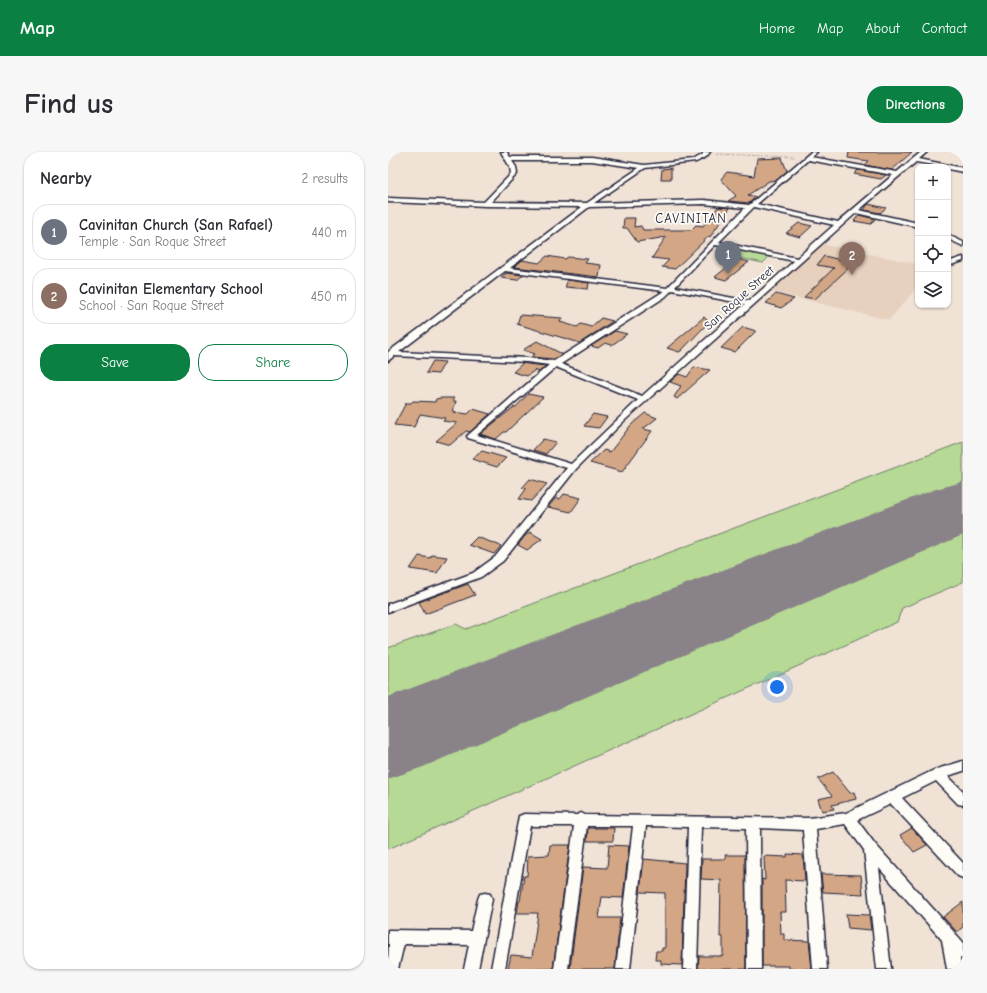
<!DOCTYPE html>
<html lang="en">
<head>
<meta charset="utf-8">
<style>
	:root { --surface:#fff; --page:#f7f7f7; --text:#2b2b33; --muted:#7c7c81; --line:#e1e1e2; --accent:#0b8043 }
	body { margin:0; font-family:"Comic Neue",sans-serif; background:var(--page); color:var(--text) }
	.controls { position:absolute; right:12px; top:12px; display:grid; overflow:hidden; border-radius:8px; box-shadow:0 1px 3px #0004 }
	.controls button { width:36px; height:36px; display:grid; place-items:center; padding:0; border:0; border-bottom:1px solid var(--line); background:var(--surface); color:var(--text); font:20px sans-serif }
	.you { position:absolute; left:389px; top:535px; width:14px; height:14px; margin:-10px; border:3px solid #fff; border-radius:50%; background:#1a73e8; box-shadow:0 0 0 6px #1a73e833 }
	.badge { display:grid; place-items:center; width:26px; height:26px; border-radius:50%; background:var(--accent); color:#fff; font-size:13px; font-weight:700 }
	.pin { position:absolute; translate:-50% -33px; filter:drop-shadow(0 1px 2px #0008) }
	.pin::after { content:''; position:absolute; top:21px; width:14px; height:12px; background:inherit; clip-path:polygon(0 0,100% 0,50% 100%) }
	.list { margin:0; padding:0; list-style:none }
	h2 { display:flex; justify-content:space-between; align-items:center; height:52px; margin:0; padding:0 16px; font-size:17px }
	h2 small { font-size:13px; font-weight:400; color:var(--muted) }
	.list li { display:grid; grid-template-columns:26px 1fr auto; gap:12px; align-items:center; box-sizing:border-box; height:56px; margin:0 8px 8px; padding:0 8px; border:1px solid var(--line); border-radius:16px }
	.list b { display:block; font-size:15px; white-space:nowrap }
	.list p { margin:0; font-size:13px; white-space:nowrap; color:var(--muted) }
	.list em { font-size:13px; font-style:normal; color:var(--muted) }
	.actions { display:flex; gap:8px; padding:12px 16px }
	.actions a { flex:1; padding:9px 0; border:1px solid var(--accent); border-radius:16px; text-align:center; font-size:14px; color:var(--accent) }
	.actions .main { background:var(--accent); color:#fff }
	.icon { flex:none; width:22px; height:22px; fill:none; stroke:currentColor; stroke-width:2; stroke-linecap:round; stroke-linejoin:round }
	.map { position:relative; flex:none; width:575px; height:817px; overflow:hidden; border-radius:16px }
	header { display:flex; align-items:center; gap:24px; box-sizing:border-box; height:56px; padding:0 20px; background:var(--accent); color:#fff }
	header strong { font-size:19px }
	nav { display:flex; gap:22px; margin-inline-start:auto; font-size:14px }
	.intro { display:flex; align-items:center; justify-content:space-between; box-sizing:border-box; height:96px; padding:0 24px }
	h1 { margin:0; font-size:28px }
	.button { padding:10px 18px; border-radius:16px; background:var(--accent); color:#fff; font-size:14px; font-weight:700 }
	main { display:flex; gap:24px; padding:0 24px }
	aside { flex:1; background:var(--surface); border-radius:16px; box-shadow:0 1px 3px #0004 }
	.map>svg:first-child { display:block }
	.built { fill:#e7d0bd }
	.green { fill:#b6da95; stroke:#6c7e68 }
	.lines { fill:none; stroke-linecap:round; stroke-linejoin:round }
	.runway { fill:#898288; fill-rule:evenodd }
	.building { fill:#d3a785; stroke:#22223b }
	.street-casing { stroke:#22223b; stroke-width:3 }
	.path { stroke:#22223b; stroke-width:1; stroke-dasharray:0.5 2; stroke-linecap:butt }
	.street { fill:#fdfcf7; fill-rule:evenodd }
	.labels { text-anchor:middle; stroke-width:3.5; stroke-linejoin:round; paint-order:stroke }
	.far-street-label { font-size:12px; fill:#22223b; stroke:#fdfcf7 }
	.far-quarter-label { font-size:13px; letter-spacing:1px; fill:#22223b; stroke:#fdfcf7 }
</style>
</head>
<body>
<header>
<strong>Map</strong>
<nav><a>Home</a><a>Map</a><a>About</a><a>Contact</a></nav>
</header>
<div class="intro"><h1>Find us</h1><a class="button">Directions</a></div>
<main>
<aside>
<h2>Nearby<small>2 results</small></h2>
<ul class="list">
<li><span class="badge" style="background:#6b7280">1</span><div><b>Cavinitan Church (San Rafael)</b><p>Temple · San Roque Street</p></div><em>440 m</em></li>
<li><span class="badge" style="background:#8d6e63">2</span><div><b>Cavinitan Elementary School</b><p>School · San Roque Street</p></div><em>450 m</em></li>
</ul>
<div class="actions"><a class="main">Save</a><a>Share</a></div>
</aside>
<div class="map">
<svg width="575" height="817" viewBox="0 0 575 817">
	<rect width="100%" height="100%" fill="#f0e2d5"/>
	<filter id="ink" filterUnits="userSpaceOnUse"><feTurbulence type="fractalNoise" baseFrequency=".025" numOctaves="2"/><feDisplacementMap in="SourceGraphic" scale="8" xChannelSelector="R" yChannelSelector="G"/><feConvolveMatrix kernelMatrix="1 2 1 2 8 2 1 2 1" color-interpolation-filters="sRGB"/></filter>
	<g filter="url(#ink)">
		<g class="built">
			<polygon points="432,92 530,112 530,134 501,168 380,139"/>
			<polygon points="575,290 575,430 514,456 509,470 0,697 0,496 68,472 78,477"/>
		</g>
		<g class="green">
			<polygon points="349,97 382,104 375,111 342,104"/>
			<polygon points="575,290 575,330 0,552 0,496 68,472 78,477"/>
			<polygon points="575,380 575,430 514,456 509,470 0,697 0,623"/>
		</g>
		<g class="lines">
			<polygon class="runway" points="575,330 575,383 35,615 0,627 0,545 548,337"/>
		</g>
		<g class="building">
			<polygon points="461,0 524,0 504,18 477,13 481,9 460,6"/>
			<polygon points="394,6 399,19 389,28 381,29 360,43 368,45 361,51 340,49 348,44 333,27 339,20 366,24 369,7"/>
			<polygon points="283,16 283,27 273,27 274,17"/>
			<polygon points="470,18 498,23 493,27 466,22"/>
			<polygon points="480,52 498,56 492,61 476,58"/>
			<polygon points="330,55 342,56 322,85 321,84 287,117 274,115 281,108 264,106 278,85 249,90 239,76 235,76 236,66 247,66 246,75 253,74 255,78 303,78 308,73 315,74"/>
			<polygon points="471,63 487,67 483,72 466,69"/>
			<polygon points="411,71 424,74 412,85 398,81"/>
			<polygon points="159,104 177,107 180,105 200,107 197,111 213,113 211,125 126,115 134,108 151,111"/>
			<polygon points="436,104 466,111 427,147 416,145 446,116 429,113"/>
			<polygon points="349,107 361,110 338,128 327,125"/>
			<polygon points="118,121 135,123 129,128 113,126"/>
			<polygon points="180,128 201,131 200,137 177,135"/>
			<polygon points="388,142 406,147 393,156 378,151"/>
			<polygon points="132,163 174,166 172,170 189,175 193,172 203,175 213,166 225,169 192,191 129,172"/>
			<polygon points="316,165 321,170 293,199 291,200 279,196"/>
			<polygon points="355,175 368,179 347,200 333,196"/>
			<polygon points="227,179 239,182 224,193 217,191 210,196 203,194"/>
			<polygon points="149,189 174,202 166,207 143,205 147,202 135,198"/>
			<polygon points="45,209 57,210 50,222 38,221"/>
			<polygon points="135,211 139,212 158,214 151,220 147,218 139,224 125,220"/>
			<polygon points="306,215 322,218 289,247 286,245 293,234 282,230 291,222 299,225"/>
			<polygon points="140,242 155,245 118,280 116,280 108,287 92,282 126,255 128,255"/>
			<polygon points="53,246 66,246 65,249 68,249 65,260 80,262 85,257 102,262 82,280 78,279 62,293 48,289 69,271 55,269 57,266 32,262 26,275 6,273 18,251 23,251 25,249 47,250 48,247"/>
			<polygon points="257,261 269,266 255,277 264,279 234,320 202,311 216,298 222,300 243,273"/>
			<polygon points="205,262 219,265 211,276 196,274"/>
			<polygon points="155,287 168,290 158,302 145,298"/>
			<polygon points="94,299 118,306 109,315 84,307"/>
			<polygon points="142,327 159,332 143,349 131,347 138,337 134,336"/>
			<polygon points="176,342 193,346 183,360 160,355 168,346 172,347"/>
			<polygon points="142,380 154,387 139,398 130,393 137,384"/>
			<polygon points="89,385 113,394 106,402 81,393"/>
			<polygon points="44,403 59,405 49,421 22,417 31,404 42,406"/>
			<polygon points="80,432 87,443 37,462 31,450"/>
			<polygon points="445,620 462,641 466,640 468,647 444,653 446,657 434,659 430,647 444,644 430,627"/>
			<polygon points="200,676 226,676 225,689 199,689"/>
			<polygon points="524,676 539,693 526,700 512,683"/>
			<polygon points="162,693 182,693 165,817 120,817 123,803 144,805 150,761 129,761 131,749 132,749 136,724 139,724 140,704 161,703"/>
			<polygon points="221,693 241,694 235,746 214,745 211,766 232,766 227,817 182,817 195,715 219,716"/>
			<polygon points="399,702 415,703 417,729 397,728 398,760 392,760 393,782 396,782 396,788 421,789 424,817 401,817 401,814 374,814 374,727 377,728 376,704 399,705"/>
			<polygon points="337,703 357,703 358,817 310,817 311,804 335,804 335,785 332,785 333,728 313,727 314,707 338,707"/>
			<polygon points="256,707 297,711 294,813 273,812 273,808 267,808 268,799 274,799 274,796 277,796 277,741 252,740"/>
			<polygon points="433,722 473,723 475,742 435,740"/>
			<polygon points="575,750 575,775 569,780 555,765"/>
			<polygon points="458,762 481,763 483,778 460,776"/>
		</g>
		<g class="lines">
			<defs>
				<g id="street">
					<path d="M 113,0 L 119,0 L 122,5 L 204,5 L 256,13 L 305,8 L 314,3 L 316,0 L 322,0 L 318,5 L 308,10 L 257,16 L 206,51 L 316,48 L 361,53 L 423,0 L 429,0 L 423,5 L 509,20 L 533,0 L 539,0 L 531,7 L 575,16 L 575,20 L 560,17 L 560,15 L 528,10 L 471,58 L 530,71 L 530,75 L 468,61 L 236,269 L 188,317 L 115,409 L 93,425 L 0,460 L 0,452 L 85,421 L 107,405 L 179,316 L 80,286 L 79,284 L 161,213 L 139,210 L 6,204 L 0,209 L 0,200 L 194,55 L 98,54 L 0,50 L 0,46 L 96,50 L 123,22 L 122,15 ZM 420,8 L 505,23 L 450,70 L 369,52 ZM 124,9 L 204,9 L 251,16 L 199,51 L 103,50 L 129,22 L 128,15 ZM 316,52 L 357,56 L 279,136 L 122,116 L 201,55 ZM 366,55 L 446,73 L 409,106 L 331,90 ZM 327,93 L 406,109 L 361,149 L 287,135 ZM 117,119 L 276,139 L 166,209 L 139,206 L 11,200 ZM 284,138 L 357,152 L 254,244 L 173,212 L 277,145 ZM 168,215 L 250,248 L 183,312 L 89,283 Z"/>
					<polygon points="560,83 575,90 575,94 560,87"/>
					<polygon points="575,105 575,109 560,114 560,110"/>
					<polygon points="575,609 575,619 560,624 575,639 575,653 570,652 548,629 514,646 575,711 575,726 570,724 503,652 469,668 487,692 575,790 575,807 572,806 573,817 559,817 554,788 491,716 503,817 489,817 476,698 457,672 428,677 439,817 425,817 415,678 372,676 373,817 359,817 358,676 313,675 309,817 295,817 300,675 258,674 242,817 228,817 245,674 199,674 180,817 166,817 186,674 142,674 117,817 103,817 131,664 136,662 189,663 193,661 197,663 421,666 458,661 546,618"/>
					<polygon points="97,741 102,742 104,747 90,817 76,817 81,793 16,792 10,817 0,817 1,792 0,792 0,778 83,779 90,747 92,742"/>
				</g>
			</defs>
			<use href="#street" class="street-casing"/>
			<polyline class="path" points="328,2 407,5"/>
			<use href="#street" class="street"/>
		</g>
	</g>
	<g class="labels">
		<g class="far-street-label">
			<text transform="translate(351 146) rotate(-42)" y="4">San Roque Street</text>
		</g>
		<g class="far-quarter-label">
			<text x="303" y="71">CAVINITAN</text>
		</g>
	</g>
</svg>
<div class="controls">
<button>+</button>
<button>−</button>
<button><svg class="icon" aria-label="locate" viewBox="0 0 24 24"><circle cx="12" cy="12" r="6"/><path d="M12 2v4M12 18v4M2 12h4M18 12h4"/></svg></button>
<button><svg class="icon" aria-label="layers" viewBox="0 0 24 24"><path d="M12 4l9 5-9 5-9-5zM3 14l9 5 9-5"/></svg></button>
</div>
<div class="you"></div>
<div class="pin badge" style="left:340px;top:122px;background:#6b7280">1</div>
<div class="pin badge" style="left:464px;top:123px;background:#8d6e63">2</div>
</div>
</main>
</body>
</html>
